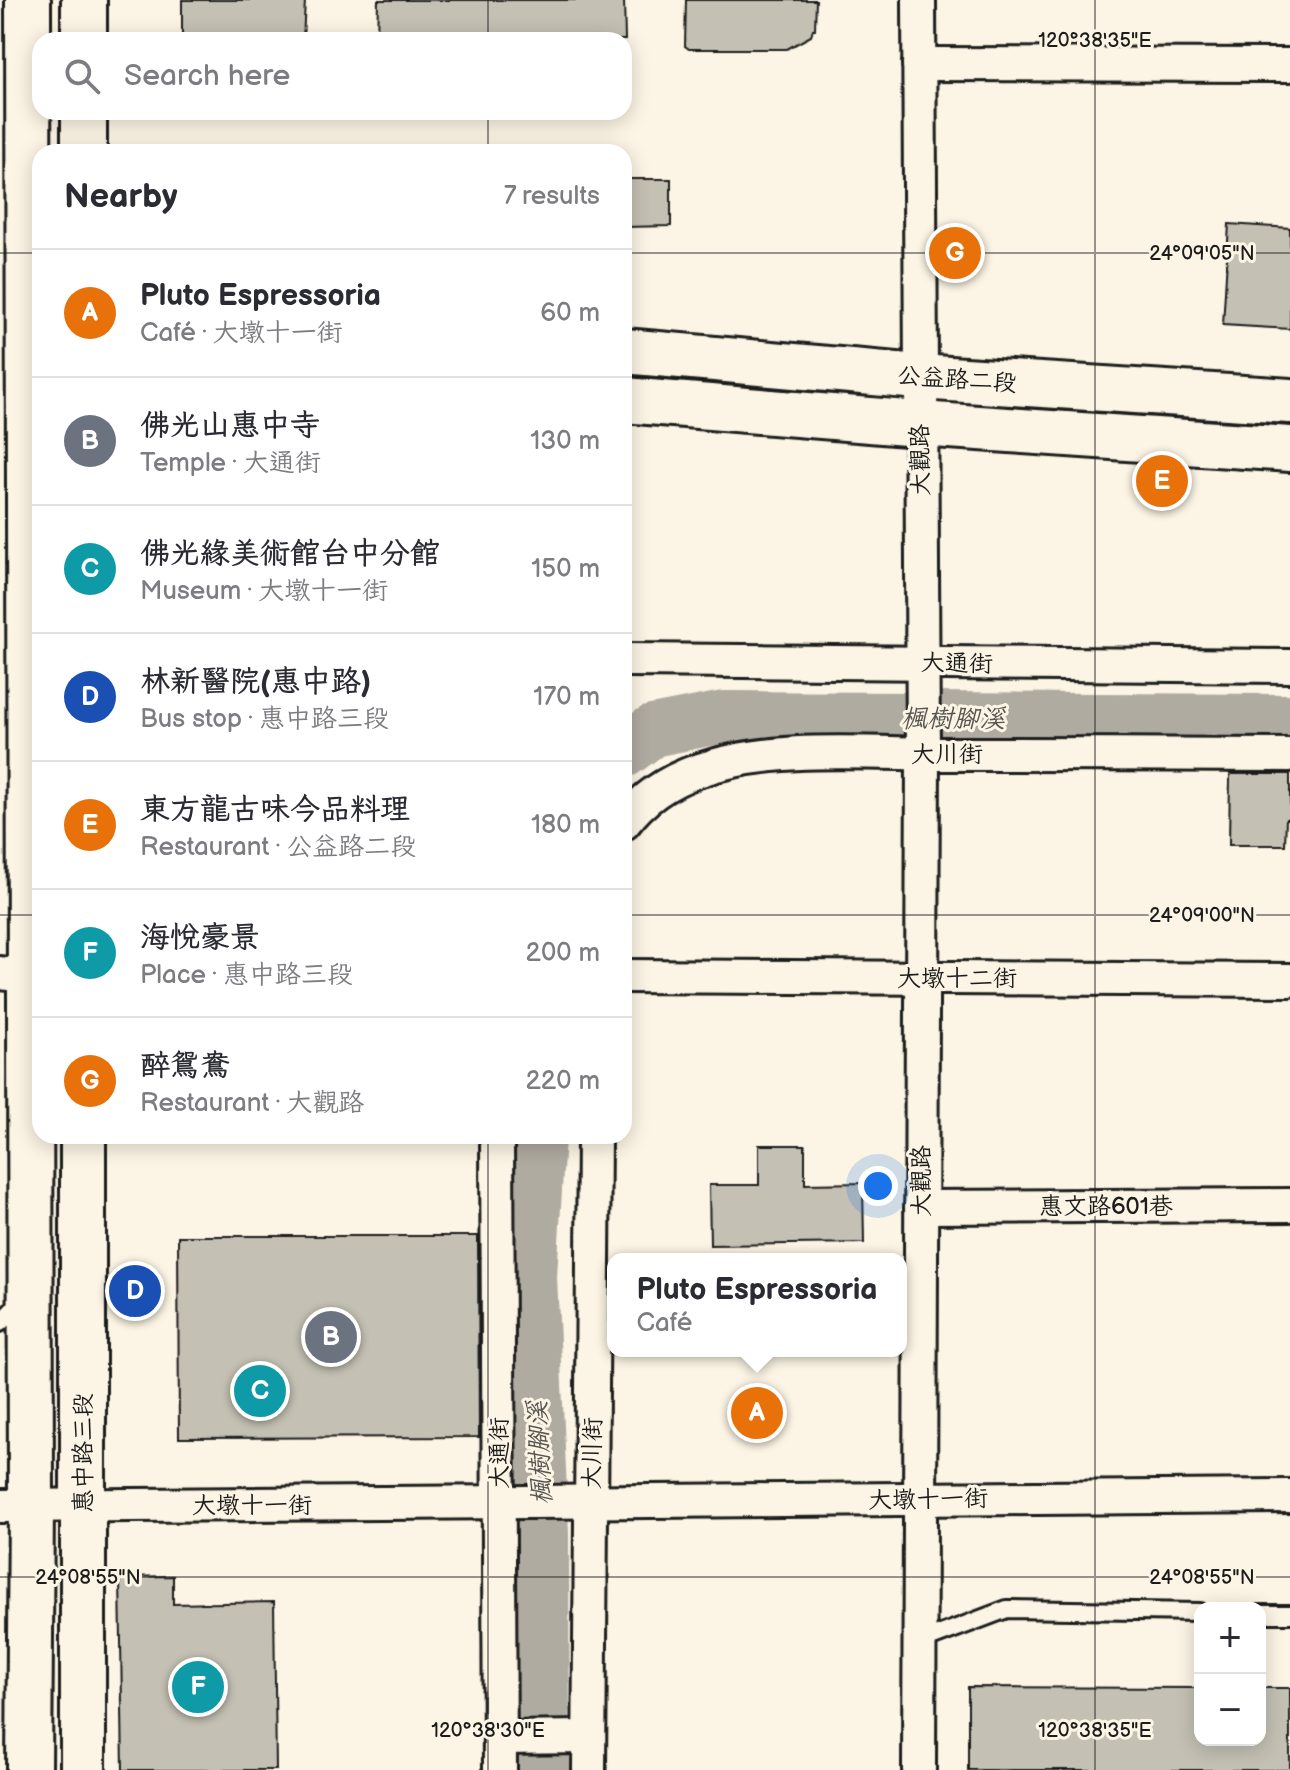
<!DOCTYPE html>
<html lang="en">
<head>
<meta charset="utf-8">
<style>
	:root { --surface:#fff; --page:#f7f7f7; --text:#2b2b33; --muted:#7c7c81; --line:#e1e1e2; --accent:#b45309 }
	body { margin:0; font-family:"Balsamiq Sans","LXGW WenKai TC",sans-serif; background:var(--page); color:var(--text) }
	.controls { position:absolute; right:24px; bottom:24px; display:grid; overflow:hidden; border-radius:16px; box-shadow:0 4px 20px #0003 }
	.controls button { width:72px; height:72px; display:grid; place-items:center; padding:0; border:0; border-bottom:2px solid var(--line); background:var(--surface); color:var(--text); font:40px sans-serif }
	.you { position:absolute; left:878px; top:1186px; width:28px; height:28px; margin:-20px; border:6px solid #fff; border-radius:50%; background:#1a73e8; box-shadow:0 0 0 12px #1a73e833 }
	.badge { display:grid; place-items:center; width:52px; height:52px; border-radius:50%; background:var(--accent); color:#fff; font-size:26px; font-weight:700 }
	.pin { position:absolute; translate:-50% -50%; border:4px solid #fff; box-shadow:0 2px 8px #0006 }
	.popup { position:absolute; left:607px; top:1253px; width:300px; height:104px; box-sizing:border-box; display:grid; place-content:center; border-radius:16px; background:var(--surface); filter:drop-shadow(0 2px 6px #0005); font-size:26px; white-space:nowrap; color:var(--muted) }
	.popup b { font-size:30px; color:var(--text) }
	.popup::after { content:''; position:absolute; left:50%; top:100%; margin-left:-16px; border:16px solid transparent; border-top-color:var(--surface) }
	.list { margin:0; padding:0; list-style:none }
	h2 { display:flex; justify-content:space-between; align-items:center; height:104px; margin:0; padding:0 32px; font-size:34px }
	h2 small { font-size:26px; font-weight:400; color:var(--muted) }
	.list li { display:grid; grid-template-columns:52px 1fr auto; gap:24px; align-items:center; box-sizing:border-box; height:128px; padding:0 32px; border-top:2px solid var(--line) }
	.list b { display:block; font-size:30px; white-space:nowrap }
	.list p { margin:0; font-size:26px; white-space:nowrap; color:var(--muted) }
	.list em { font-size:26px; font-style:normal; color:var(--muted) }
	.icon { flex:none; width:44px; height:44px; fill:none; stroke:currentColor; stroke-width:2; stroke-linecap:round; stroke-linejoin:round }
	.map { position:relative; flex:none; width:1290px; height:1770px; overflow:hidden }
	.search { position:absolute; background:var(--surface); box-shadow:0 4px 20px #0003; left:32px; top:32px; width:600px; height:88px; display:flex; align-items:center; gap:20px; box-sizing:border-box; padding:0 28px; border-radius:24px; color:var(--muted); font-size:30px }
	.panel { position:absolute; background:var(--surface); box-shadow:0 4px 20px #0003; left:32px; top:144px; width:600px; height:1000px; border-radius:24px }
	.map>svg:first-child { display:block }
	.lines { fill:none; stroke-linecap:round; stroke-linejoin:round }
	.river { stroke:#b0aba1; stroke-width:52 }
	.building { fill:#c4c0b3; stroke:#1c1c1c; stroke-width:2 }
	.lane-casing { stroke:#1c1c1c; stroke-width:22 }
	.street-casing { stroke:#1c1c1c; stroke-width:38 }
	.secondary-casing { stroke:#1c1c1c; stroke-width:50 }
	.lane { stroke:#fcf5e5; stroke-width:16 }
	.street { stroke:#fcf5e5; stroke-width:32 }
	.secondary { stroke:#fcf5e5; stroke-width:44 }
	.ticks { fill:none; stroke:#1c1c1c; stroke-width:2; stroke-opacity:0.45 }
	.labels { text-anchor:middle; stroke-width:6; stroke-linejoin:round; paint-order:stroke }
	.street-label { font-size:24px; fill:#1c1c1c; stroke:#fcf5e5 }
	.water-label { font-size:26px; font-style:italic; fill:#575551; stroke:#fcf5e5 }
	.ticks-label { font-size:20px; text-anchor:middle; fill:#1c1c1c; stroke:#fcf5e5; stroke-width:6; stroke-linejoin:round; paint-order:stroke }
</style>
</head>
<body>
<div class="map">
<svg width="1290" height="1770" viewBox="0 0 1290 1770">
	<rect width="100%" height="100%" fill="#fcf5e5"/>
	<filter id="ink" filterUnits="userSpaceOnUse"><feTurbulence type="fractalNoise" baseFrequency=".0125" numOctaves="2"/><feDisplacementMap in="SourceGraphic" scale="16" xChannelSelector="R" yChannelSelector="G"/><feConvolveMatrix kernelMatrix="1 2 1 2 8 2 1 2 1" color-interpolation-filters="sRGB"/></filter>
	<g filter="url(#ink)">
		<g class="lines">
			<g class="river">
				<polyline points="624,752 652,731 724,717 1290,720"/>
				<polyline points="539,1136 531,1277 543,1534 544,1770"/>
			</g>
		</g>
		<g class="building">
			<polygon points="182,0 305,0 303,40 182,40"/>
			<polygon points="378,0 624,0 625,40 377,40"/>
			<polygon points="686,0 816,0 815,29 813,29 811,36 787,49 689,49 685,46"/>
			<polygon points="624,179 671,179 671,226 624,227"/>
			<polygon points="1229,224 1290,228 1290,329 1223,325"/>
			<polygon points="1230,774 1290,774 1290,819 1286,819 1285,845 1229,845"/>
			<polygon points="759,1145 805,1145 805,1184 863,1183 864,1243 710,1245 709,1185 759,1185"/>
			<polygon points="178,1236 478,1236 479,1437 179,1438"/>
			<polygon points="173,1576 173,1604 274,1602 276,1770 123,1770 120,1577"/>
			<polygon points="968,1687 1200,1688 1200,1740 1260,1740 1260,1688 1290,1688 1290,1770 968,1770"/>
		</g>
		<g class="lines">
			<defs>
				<g id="lane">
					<polyline points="0,1323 24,1298"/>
					<polyline points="1260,1614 1290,1614"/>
					<polyline points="920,1642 1007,1609 1200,1612"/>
				</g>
				<g id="street">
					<polyline points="919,64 1290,65"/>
					<polyline points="624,660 1290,666"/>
					<path d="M 624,823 C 642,799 668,781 697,771 C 769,745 861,753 938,754 C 1055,754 1173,754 1290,755"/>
					<polyline points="0,973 30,977"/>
					<polyline points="624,976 1290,980"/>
					<polyline points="497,1136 500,1770"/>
					<polyline points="921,1207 1290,1205"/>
					<polyline points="0,1506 1290,1496"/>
					<polyline points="500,1738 589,1737"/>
					<polyline points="589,1770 594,1136"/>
					<polyline points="919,1770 923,753 919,0"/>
				</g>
				<g id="secondary">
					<polyline points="28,0 31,1506 29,1770"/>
					<polyline points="84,0 84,40"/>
					<polyline points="84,112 84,152"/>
					<polyline points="624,351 919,377 1290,401"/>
					<polyline points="624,400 919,424 1290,449"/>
					<polyline points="83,1136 83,1770"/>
				</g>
			</defs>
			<use href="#lane" class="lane-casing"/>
			<use href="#street" class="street-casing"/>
			<use href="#secondary" class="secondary-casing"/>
			<use href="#lane" class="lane"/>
			<use href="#street" class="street"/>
			<use href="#secondary" class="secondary"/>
		</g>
	</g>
	<path class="ticks" d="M 488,0 L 488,40M 1095,0 L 1095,1770M 488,112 L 488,152M 0,253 L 40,253M 624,253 L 1290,253M 0,915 L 40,915M 624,915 L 1290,915M 488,1136 L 488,1770M 0,1577 L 1290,1577"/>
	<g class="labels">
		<g class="street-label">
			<text transform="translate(957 379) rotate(4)" y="8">公益路二段</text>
			<text transform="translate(920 460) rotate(-91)" y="8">大觀路</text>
			<text transform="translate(957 663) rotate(1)" y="8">大通街</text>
			<text x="947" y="762">大川街</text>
			<text x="957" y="986">大墩十二街</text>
			<text transform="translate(921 1181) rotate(-90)" y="8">大觀路</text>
			<text x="1106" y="1214">惠文路601巷</text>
			<text transform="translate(83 1453) rotate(-90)" y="8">惠中路三段</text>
			<text transform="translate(499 1453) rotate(-90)" y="8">大通街</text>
			<text transform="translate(592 1453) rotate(-89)" y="8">大川街</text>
			<text transform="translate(928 1499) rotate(-1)" y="8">大墩十一街</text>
			<text x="252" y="1513">大墩十一街</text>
		</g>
		<g class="water-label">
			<text x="953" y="727">楓樹腳溪</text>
			<text transform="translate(539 1453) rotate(-93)" y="9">楓樹腳溪</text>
		</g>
	</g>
	<g class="ticks-label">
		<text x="1095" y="47">120°38'35"E</text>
		<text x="1202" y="260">24°09'05"N</text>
		<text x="1202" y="922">24°09'00"N</text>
		<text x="88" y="1584">24°08'55"N</text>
		<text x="1202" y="1584">24°08'55"N</text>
		<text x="488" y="1737">120°38'30"E</text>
		<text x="1095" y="1737">120°38'35"E</text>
	</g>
</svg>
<div class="controls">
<button>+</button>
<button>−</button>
</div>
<div class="you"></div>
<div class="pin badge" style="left:757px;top:1413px;background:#e8710a">A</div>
<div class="popup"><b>Pluto Espressoria</b>Café</div>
<div class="pin badge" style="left:331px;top:1337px;background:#6b7280">B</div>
<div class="pin badge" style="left:260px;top:1391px;background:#0f9aa8">C</div>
<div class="pin badge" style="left:135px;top:1291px;background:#1a4fb4">D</div>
<div class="pin badge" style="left:1162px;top:481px;background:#e8710a">E</div>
<div class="pin badge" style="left:198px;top:1687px;background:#0f9aa8">F</div>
<div class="pin badge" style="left:955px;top:253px;background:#e8710a">G</div>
<div class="search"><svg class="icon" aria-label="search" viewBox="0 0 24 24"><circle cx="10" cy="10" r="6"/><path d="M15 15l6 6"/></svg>Search here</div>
<section class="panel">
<h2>Nearby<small>7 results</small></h2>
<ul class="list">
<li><span class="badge" style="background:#e8710a">A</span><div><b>Pluto Espressoria</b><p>Café · 大墩十一街</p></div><em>60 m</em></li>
<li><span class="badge" style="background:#6b7280">B</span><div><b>佛光山惠中寺</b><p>Temple · 大通街</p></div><em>130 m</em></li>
<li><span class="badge" style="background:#0f9aa8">C</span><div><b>佛光緣美術館台中分館</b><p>Museum · 大墩十一街</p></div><em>150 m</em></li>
<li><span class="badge" style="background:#1a4fb4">D</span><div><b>林新醫院(惠中路)</b><p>Bus stop · 惠中路三段</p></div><em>170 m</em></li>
<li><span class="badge" style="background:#e8710a">E</span><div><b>東方龍古味今品料理</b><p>Restaurant · 公益路二段</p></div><em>180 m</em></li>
<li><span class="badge" style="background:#0f9aa8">F</span><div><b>海悅豪景</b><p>Place · 惠中路三段</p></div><em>200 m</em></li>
<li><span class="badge" style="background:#e8710a">G</span><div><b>醉鴛鴦</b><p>Restaurant · 大觀路</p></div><em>220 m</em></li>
</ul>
</section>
</div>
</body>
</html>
